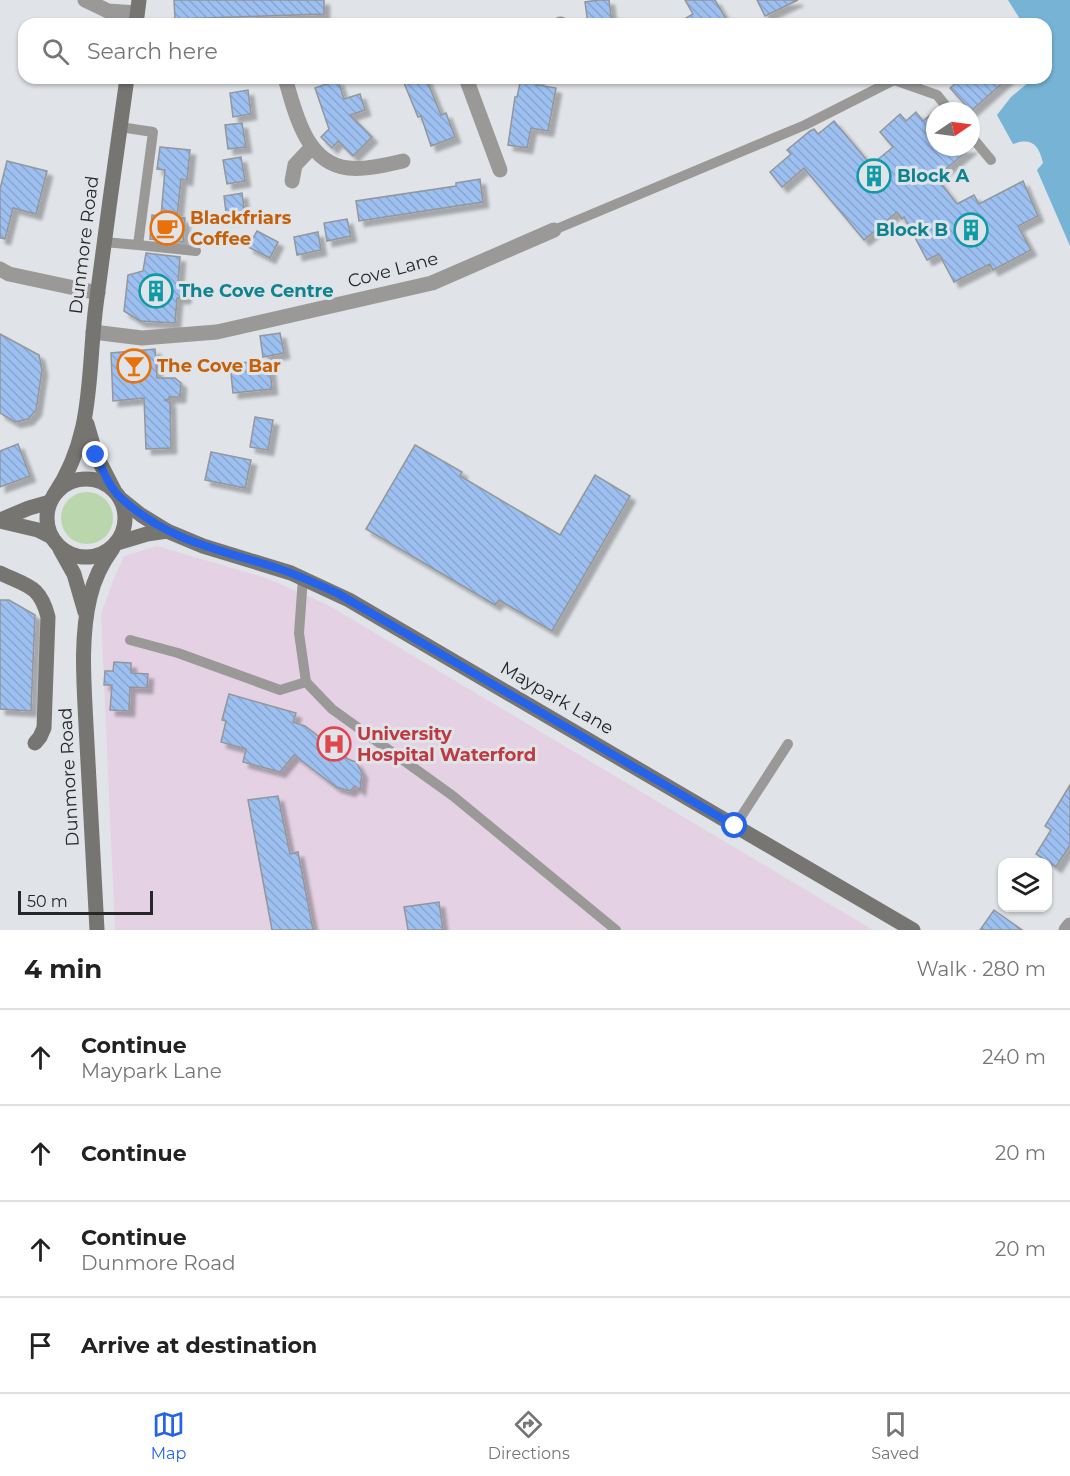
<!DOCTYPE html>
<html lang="en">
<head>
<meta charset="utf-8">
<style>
	:root { --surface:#fff; --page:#f2f2f2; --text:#222; --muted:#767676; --line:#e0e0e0; --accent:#2563eb }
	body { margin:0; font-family:Montserrat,sans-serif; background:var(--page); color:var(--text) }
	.controls { position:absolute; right:18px; bottom:18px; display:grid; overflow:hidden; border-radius:12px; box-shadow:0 2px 4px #0004 }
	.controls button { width:54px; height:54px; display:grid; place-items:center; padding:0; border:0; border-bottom:2px solid var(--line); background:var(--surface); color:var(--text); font:30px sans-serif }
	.compass { position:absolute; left:926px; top:102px; width:54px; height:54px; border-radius:50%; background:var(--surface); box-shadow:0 2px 4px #0004; rotate:77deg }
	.scale { position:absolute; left:18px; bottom:15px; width:135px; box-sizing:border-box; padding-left:6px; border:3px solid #262729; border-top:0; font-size:16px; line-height:21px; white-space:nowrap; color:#262729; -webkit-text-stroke:4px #e0e3e7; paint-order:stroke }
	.stop { position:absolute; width:18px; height:18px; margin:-14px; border:4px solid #2563eb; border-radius:50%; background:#fff }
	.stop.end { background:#2563eb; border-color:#fff; box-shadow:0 2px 6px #0008 }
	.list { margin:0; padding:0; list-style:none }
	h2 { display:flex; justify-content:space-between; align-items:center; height:78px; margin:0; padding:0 24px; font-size:26px }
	h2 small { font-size:20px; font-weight:400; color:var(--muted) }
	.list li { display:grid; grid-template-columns:39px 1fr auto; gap:18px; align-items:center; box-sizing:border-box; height:96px; padding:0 24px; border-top:2px solid var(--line) }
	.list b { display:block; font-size:22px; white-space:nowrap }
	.list p { margin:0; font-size:20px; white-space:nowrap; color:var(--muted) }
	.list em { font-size:20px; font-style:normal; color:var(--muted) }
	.icon { flex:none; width:33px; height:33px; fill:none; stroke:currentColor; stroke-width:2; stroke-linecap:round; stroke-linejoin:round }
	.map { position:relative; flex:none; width:1070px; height:930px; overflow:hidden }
	.search { position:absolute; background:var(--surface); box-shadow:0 2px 4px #0004; left:18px; right:18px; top:18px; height:66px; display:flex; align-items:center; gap:15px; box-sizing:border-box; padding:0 21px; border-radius:18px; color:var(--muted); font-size:22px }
	.sheet { height:462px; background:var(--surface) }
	nav { display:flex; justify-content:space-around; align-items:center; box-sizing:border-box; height:84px; border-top:2px solid var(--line); background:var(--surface); font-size:16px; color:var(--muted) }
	nav a { display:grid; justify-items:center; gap:3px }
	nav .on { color:var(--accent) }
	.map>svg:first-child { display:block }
	.medical { fill:#e4d2e4 }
	.grass { fill:#b9d6ad }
	.water { fill:#76b3d5 }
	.building { fill:url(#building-back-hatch); stroke:#93969a; stroke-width:1.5; filter:url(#shadow) }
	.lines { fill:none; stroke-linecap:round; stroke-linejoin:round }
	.lane { stroke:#9a9997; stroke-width:10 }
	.street { stroke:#9a9997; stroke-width:15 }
	.secondary { stroke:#777572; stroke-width:15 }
	.route { stroke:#2563eb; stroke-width:8 }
	.labels { text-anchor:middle; stroke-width:6; stroke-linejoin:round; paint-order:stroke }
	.culture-label { font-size:18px; font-weight:bold; fill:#0d838f; stroke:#e0e3e7; text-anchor:start }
	.food-label { font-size:18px; font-weight:bold; fill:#c56008; stroke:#e0e3e7; text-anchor:start }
	.street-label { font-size:18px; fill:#262729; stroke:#e0e3e7 }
	.health-label { font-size:18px; font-weight:bold; fill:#be3a42; stroke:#e0e3e7; text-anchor:start }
</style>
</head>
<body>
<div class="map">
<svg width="1070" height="930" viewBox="0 0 1070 930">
	<defs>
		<pattern id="building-back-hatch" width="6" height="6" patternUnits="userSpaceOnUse" patternTransform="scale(1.5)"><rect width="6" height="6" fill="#9dc0f1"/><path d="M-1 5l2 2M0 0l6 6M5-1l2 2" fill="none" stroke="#87a5cf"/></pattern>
		<filter id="shadow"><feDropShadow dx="5.5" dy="5.5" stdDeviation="1.5" flood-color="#0004"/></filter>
	</defs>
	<rect width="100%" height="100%" fill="#e0e3e7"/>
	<polygon class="medical" points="157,546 266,578 328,605 873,930 115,930 101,614 114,578 124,556"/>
	<circle class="grass" cx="87" cy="518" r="26"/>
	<path class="water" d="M 1008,0 L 1070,0 L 1070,246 L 1037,170 L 1043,163 C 1039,145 1032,137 1013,144 L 997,115 L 1011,97 L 1034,78 L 1046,78 L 1046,24 L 1023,24 Z"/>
	<g class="building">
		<polygon points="174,0 324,0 324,14 175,19"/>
		<polygon points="599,0 609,0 612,24 588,24 585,2"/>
		<polygon points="685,0 715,0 729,24 676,24 693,14"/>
		<polygon points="757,0 798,0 765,16"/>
		<polygon points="402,78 426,78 441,115 446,113 455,137 431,146 421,116 418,117"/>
		<polygon points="521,78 539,78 537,85 556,88 548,131 531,128 527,148 508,145 515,97 517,97"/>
		<polygon points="962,78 1008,78 971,111 950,88"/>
		<polygon points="338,80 344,99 360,94 365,110 350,115 372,137 353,156 338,141 332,148 321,137 329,129 315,88"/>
		<polygon points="248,90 251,114 233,117 230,93"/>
		<polygon points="935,111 935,147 971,148 936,177 957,204 974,195 979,204 1023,181 1038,216 1018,226 1031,250 993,270 990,264 954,282 939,254 927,260 904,217 902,219 897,212 864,240 804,168 782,187 770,172 791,154 787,150 810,131 814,129 818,134 834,121 871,165 893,147 880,132 900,114 906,121 916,112 923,121"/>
		<polygon points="242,123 246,147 228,149 225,125"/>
		<polygon points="160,147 190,150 187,180 181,179 177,217 185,218 183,242 150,239 152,215 161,216 165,170 157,169"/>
		<polygon points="241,157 245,181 227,184 223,160"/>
		<polygon points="7,161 47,171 36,214 13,208 5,239 0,238 0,189"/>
		<polygon points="480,179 483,202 359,221 356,201 456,186 456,183"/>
		<polygon points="242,193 245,217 227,220 224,196"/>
		<polygon points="347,219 351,236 327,241 324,223"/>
		<polygon points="257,231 278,242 270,258 248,247"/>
		<polygon points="318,232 321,250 297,255 294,237"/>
		<polygon points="146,253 180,257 178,283 187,284 185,298 177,298 175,323 140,321 124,311 128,275 143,271"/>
		<polygon points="280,333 284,353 263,357 260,336"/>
		<polygon points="0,334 39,355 42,370 36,410 28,419 15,422 0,413"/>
		<polygon points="155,349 157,378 175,378 181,383 180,397 169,397 170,399 164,400 170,402 171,448 146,449 144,398 113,401 111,353"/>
		<polygon points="269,360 272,389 233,393 230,364"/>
		<polygon points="255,417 273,420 268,450 250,447"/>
		<polygon points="18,444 30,476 0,487 0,451"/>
		<polygon points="415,445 462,472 460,476 560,535 595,475 630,496 552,631 499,600 495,605 366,529"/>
		<polygon points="211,452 251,460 245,488 205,480"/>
		<polygon points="0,600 9,600 35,615 31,711 0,709"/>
		<polygon points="114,662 131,663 131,673 148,674 147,688 130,687 129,711 110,710 112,685 104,685 105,671 113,671"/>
		<polygon points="229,694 296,713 293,722 305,726 348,759 356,762 362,773 360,790 355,786 350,791 336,787 294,755 280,772 243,762 246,749 221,742 226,721 222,720"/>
		<polygon points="1070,785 1070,845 1056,867 1036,854 1051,830 1045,826"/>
		<polygon points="278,796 290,854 298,852 313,930 272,930 248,800"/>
		<polygon points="439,902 443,930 408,930 404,907"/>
		<polygon points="994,910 1022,930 980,930"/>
	</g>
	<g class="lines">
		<g class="lane">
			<polyline points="971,136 991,160"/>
			<polyline points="554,230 805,125 894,80 937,95 950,111"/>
			<polyline points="104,242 138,245 153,132 120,127"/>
			<polyline points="138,245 196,251"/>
			<polyline points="303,578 299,633 306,682"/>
			<polyline points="130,640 178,653 280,690 306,682 332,709 453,796 616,930"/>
			<polyline points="735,826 788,744"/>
		</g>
		<g class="street">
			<polyline points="85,0 108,11 137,13"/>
			<polyline points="560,24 561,24"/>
			<path d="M 285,78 C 295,111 305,163 348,168 C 366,170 385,165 403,161"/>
			<polyline points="466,78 500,170"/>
			<polyline points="292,181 295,165 312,147"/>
			<polyline points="0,269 9,274 98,293"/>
			<polyline points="93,332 142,338 217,332 432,283 554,230"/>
			<polyline points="1066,930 1070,925"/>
		</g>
		<g class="secondary">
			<polyline points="136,24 139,0"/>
			<polyline points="87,424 96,455 114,490"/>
			<circle cx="86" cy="518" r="39"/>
			<path d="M 54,495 C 95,434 87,374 96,305 C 106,229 116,154 127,78"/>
			<polyline points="121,499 141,515 167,531 203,546 291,573 349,600 913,930"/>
			<polyline points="0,520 29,508 50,502"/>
			<polyline points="0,521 38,530 52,537"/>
			<polyline points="117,543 147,534 167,531"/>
			<polyline points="60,549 74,574 85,612"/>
			<path d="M 0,573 C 27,586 40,585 48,617 L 44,728 L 40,737 L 35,743"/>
			<path d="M 97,930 C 94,862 89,793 86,725 C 84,684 80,638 90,597 C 94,579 102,563 113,548"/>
		</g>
	</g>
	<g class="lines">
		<path class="route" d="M 96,455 C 102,469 110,489 122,499 C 170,542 218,549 277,568 C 298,575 317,584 337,593 L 735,826"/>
	</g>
	<defs>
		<symbol id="building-ring" viewBox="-11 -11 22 22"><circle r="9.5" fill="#e0e3e7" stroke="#0f9aa8" stroke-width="1.5"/><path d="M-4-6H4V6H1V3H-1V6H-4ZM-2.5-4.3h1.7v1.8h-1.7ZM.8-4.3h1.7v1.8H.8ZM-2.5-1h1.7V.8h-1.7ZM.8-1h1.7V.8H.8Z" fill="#0f9aa8"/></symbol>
		<symbol id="cafe-ring" viewBox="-11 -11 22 22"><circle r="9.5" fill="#e0e3e7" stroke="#e8710a" stroke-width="1.5"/><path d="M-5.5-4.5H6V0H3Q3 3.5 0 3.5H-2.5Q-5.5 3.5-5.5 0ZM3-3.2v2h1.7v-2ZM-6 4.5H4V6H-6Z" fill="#e8710a"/></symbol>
		<symbol id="bar-ring" viewBox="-11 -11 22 22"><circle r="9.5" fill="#e0e3e7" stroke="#e8710a" stroke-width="1.5"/><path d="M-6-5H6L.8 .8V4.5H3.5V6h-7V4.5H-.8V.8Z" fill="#e8710a"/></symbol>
		<symbol id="hospital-ring" viewBox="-11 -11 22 22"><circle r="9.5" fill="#e0e3e7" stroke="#e0444e" stroke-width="1.5"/><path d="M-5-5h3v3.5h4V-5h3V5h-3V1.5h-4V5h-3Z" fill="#e0444e"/></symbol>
	</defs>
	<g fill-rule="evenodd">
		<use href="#building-ring" x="855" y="157" width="38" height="38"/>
		<use href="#cafe-ring" x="148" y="209" width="38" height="38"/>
		<use href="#building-ring" x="952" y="211" width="38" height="38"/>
		<use href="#building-ring" x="137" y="272" width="38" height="38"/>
		<use href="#bar-ring" x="115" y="347" width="38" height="38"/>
		<use href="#hospital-ring" x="315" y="725" width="38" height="38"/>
	</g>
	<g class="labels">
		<g class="culture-label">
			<text x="897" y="182">Block A</text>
			<text x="948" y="236" text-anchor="end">Block B</text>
			<text x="179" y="297">The Cove Centre</text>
		</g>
		<g class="food-label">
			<text x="190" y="224">Blackfriars<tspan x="190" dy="21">Coffee</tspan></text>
			<text x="157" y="372">The Cove Bar</text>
		</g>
		<g class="street-label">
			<text transform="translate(84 245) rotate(-83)" y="6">Dunmore Road</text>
			<text transform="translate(393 270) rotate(-15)" y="6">Cove Lane</text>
			<text transform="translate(557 698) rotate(30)" y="6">Maypark Lane</text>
			<text transform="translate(69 777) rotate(-93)" y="6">Dunmore Road</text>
		</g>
		<g class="health-label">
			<text x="357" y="740">University<tspan x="357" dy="21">Hospital Waterford</tspan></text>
		</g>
	</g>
</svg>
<div class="controls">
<button><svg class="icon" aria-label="layers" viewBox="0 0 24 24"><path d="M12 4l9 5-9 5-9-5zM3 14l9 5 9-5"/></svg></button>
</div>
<svg class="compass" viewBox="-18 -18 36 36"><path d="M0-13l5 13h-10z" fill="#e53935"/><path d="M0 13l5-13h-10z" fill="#767676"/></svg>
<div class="scale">50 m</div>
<div class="stop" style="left:735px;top:826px"></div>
<div class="stop end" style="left:96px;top:455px"></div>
<div class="search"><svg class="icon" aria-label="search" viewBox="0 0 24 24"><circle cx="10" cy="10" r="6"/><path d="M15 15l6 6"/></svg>Search here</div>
</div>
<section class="sheet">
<h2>4 min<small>Walk · 280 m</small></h2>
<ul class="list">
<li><svg class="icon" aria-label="ahead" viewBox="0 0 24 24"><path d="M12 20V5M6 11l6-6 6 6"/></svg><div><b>Continue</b><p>Maypark Lane</p></div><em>240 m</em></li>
<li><svg class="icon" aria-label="ahead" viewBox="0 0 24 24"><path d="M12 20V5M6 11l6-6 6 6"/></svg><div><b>Continue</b></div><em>20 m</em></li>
<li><svg class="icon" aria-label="ahead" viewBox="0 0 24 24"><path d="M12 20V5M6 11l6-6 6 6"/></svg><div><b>Continue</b><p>Dunmore Road</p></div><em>20 m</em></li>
<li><svg class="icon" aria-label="arrive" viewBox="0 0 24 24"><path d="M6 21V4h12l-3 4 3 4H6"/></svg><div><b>Arrive at destination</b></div></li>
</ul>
</section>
<nav>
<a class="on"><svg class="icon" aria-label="map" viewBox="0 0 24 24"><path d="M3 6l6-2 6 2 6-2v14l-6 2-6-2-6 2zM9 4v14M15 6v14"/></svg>Map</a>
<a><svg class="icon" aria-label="directions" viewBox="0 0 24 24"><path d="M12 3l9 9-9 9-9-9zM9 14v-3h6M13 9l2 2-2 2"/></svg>Directions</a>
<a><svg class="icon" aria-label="saved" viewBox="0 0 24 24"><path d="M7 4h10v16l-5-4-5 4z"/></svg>Saved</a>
</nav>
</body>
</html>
